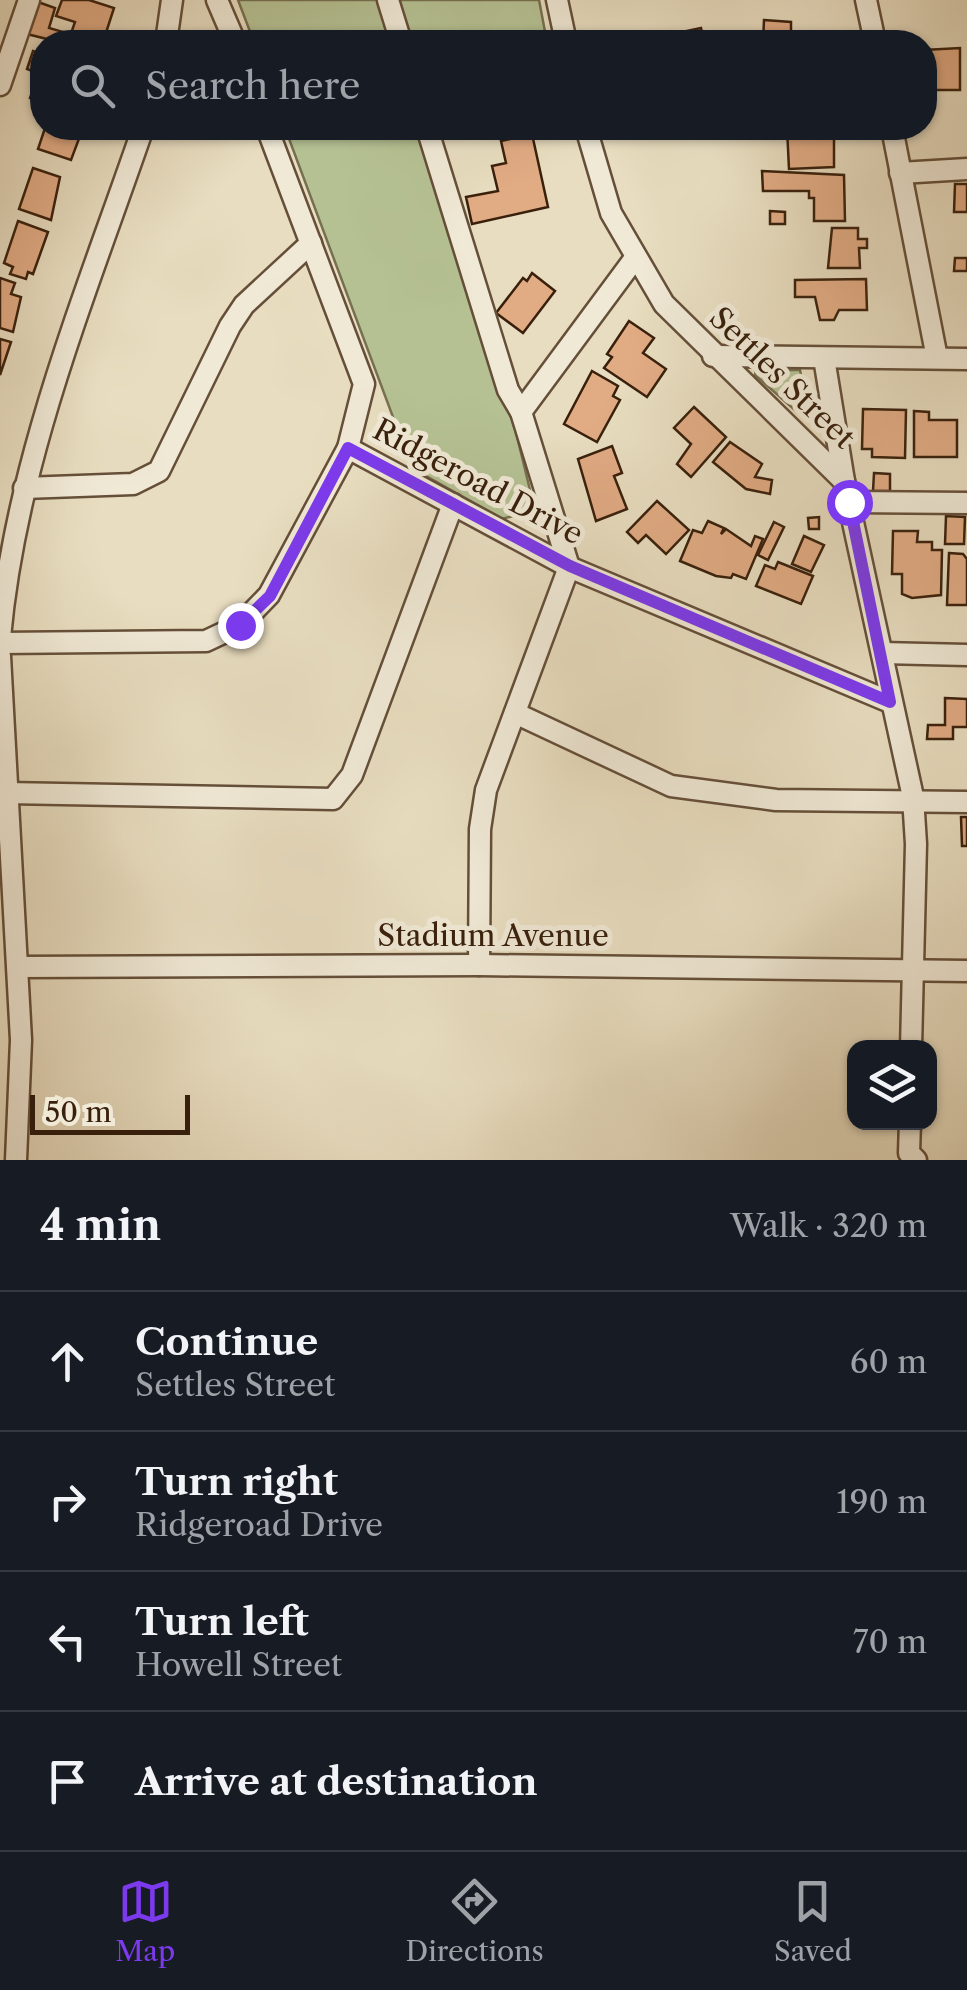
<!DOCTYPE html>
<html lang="en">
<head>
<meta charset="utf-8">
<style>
	:root { --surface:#171b24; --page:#20242c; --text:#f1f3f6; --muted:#9ea1a6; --line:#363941; --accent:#7c3aed }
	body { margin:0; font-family:"Libre Caslon Text",serif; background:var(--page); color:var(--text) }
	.controls { position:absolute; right:30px; bottom:30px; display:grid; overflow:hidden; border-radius:20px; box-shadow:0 2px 8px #0004 }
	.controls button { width:90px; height:90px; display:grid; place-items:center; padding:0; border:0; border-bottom:2px solid var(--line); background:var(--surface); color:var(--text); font:50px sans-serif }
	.scale { position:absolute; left:30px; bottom:25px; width:160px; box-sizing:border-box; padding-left:10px; border:5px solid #39200c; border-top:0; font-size:28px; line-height:35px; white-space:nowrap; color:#39200c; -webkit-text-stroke:8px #f0e9d6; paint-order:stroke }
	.stop { position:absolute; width:30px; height:30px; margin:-22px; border:8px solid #7c3aed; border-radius:50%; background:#fff }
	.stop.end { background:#7c3aed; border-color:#fff; box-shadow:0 2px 10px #0008 }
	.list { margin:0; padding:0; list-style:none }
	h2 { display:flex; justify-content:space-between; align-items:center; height:130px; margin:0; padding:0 40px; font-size:42px }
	h2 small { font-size:32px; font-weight:400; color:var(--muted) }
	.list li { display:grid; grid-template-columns:65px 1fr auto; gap:30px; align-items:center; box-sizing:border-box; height:140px; padding:0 40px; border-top:2px solid var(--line) }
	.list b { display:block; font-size:38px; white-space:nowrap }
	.list p { margin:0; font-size:32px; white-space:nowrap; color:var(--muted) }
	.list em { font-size:32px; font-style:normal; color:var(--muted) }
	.icon { flex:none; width:55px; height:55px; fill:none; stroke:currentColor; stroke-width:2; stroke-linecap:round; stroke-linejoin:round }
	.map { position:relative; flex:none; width:967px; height:1160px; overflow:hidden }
	.search { position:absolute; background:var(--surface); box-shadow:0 2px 8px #0004; left:30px; right:30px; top:30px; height:110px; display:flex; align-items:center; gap:25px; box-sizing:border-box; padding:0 35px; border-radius:40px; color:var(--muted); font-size:38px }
	.sheet { height:690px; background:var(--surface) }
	nav { display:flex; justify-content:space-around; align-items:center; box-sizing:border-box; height:140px; border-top:2px solid var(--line); background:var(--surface); font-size:28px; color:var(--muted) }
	nav a { display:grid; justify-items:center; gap:5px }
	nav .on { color:var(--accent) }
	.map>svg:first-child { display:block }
	.green { fill:#b5c193; stroke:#777050; stroke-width:2.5 }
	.building { fill:#e1ab84; stroke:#39200c; stroke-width:2.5 }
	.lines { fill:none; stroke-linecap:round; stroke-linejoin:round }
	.minor-casing { stroke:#654f39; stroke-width:25 }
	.minor { stroke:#f0e9d6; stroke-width:20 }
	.route { stroke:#7c3aed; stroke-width:12 }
	.labels { text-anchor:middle; stroke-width:10; stroke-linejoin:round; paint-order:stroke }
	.street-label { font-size:30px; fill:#39200c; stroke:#f0e9d6 }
</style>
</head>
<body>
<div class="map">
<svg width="967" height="1160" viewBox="0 0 967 1160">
	<rect width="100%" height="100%" fill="#e8ddc0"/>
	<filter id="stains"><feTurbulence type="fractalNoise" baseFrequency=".002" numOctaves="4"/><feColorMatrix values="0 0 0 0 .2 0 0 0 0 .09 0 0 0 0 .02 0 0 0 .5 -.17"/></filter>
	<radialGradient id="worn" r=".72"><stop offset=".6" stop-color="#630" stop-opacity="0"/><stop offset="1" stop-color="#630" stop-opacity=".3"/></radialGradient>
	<g class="green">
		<polygon points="238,0 382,0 396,42 254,42"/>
		<polygon points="395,0 539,0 547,42 408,42"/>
		<polygon points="285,128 422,128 510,408 532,498 524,513 502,519 412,468"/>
		<polygon points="756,370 800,370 808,410 797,412 755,375"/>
	</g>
	<g class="building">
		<polygon points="62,0 89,0 114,8 103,42 68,42 75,22 56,16"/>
		<polygon points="38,2 55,8 49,28 63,32 59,42 27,34"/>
		<polygon points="764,20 791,22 791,32 799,32 799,42 763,42"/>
		<polygon points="701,28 704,40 715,38 716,42 689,42 687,31"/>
		<polygon points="960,48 960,90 934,90 935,80 924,80 924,50"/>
		<polygon points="33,51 42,54 40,74 27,69"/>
		<polygon points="38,76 42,78 42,102 30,98"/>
		<polygon points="45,128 83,128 71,160 38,149"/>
		<polygon points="787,128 834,128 834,167 789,169"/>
		<polygon points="532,134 548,207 472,224 466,197 498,191 492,166 506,163 501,141"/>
		<polygon points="33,168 60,177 51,220 19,209"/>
		<polygon points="762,171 844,175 845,221 814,221 814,198 809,198 809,191 763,191"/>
		<polygon points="955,184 967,184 967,212 954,212"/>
		<polygon points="770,211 785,212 785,224 770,224"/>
		<polygon points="18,221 48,232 33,274 28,272 26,279 10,274 13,267 4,263"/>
		<polygon points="832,228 858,228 858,239 867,239 867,248 859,248 860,268 828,268"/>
		<polygon points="955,258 967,258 967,271 954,271"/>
		<polygon points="532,273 555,291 523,333 496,313 523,278 527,281"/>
		<polygon points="0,278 15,283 11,294 21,297 13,332 0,328"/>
		<polygon points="866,279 867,310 839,310 834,320 820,320 815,297 795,297 795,280"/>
		<polygon points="629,321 654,338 643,353 666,369 647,397 604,368 612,357 607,354"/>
		<polygon points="0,339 11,342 0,375"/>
		<polygon points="592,371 618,386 613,396 620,400 597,442 564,424"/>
		<polygon points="694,407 726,437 691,477 677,464 691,444 674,428"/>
		<polygon points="863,409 906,410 905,458 872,457 872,449 862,449"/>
		<polygon points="914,411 929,412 929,420 957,420 957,457 914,457"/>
		<polygon points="730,442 762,464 755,477 772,480 770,494 746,489 713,462"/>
		<polygon points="612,446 622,473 614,476 627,509 596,521 578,459"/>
		<polygon points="874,473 890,474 890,491 873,491"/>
		<polygon points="657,501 689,530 666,554 646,535 638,543 627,532"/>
		<polygon points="946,516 965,517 964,544 945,544"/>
		<polygon points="819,517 819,529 809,529 808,518"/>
		<polygon points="708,521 724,528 721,534 726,529 751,546 755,536 763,539 746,579 733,574 731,578 716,576 680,561 693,530 702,533"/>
		<polygon points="774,522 784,527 768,560 758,555"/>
		<polygon points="893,531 918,531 917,542 932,542 932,550 942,550 941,595 912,598 902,594 902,574 892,574"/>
		<polygon points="804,536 824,545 811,572 792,564"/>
		<polygon points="949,553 963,554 967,559 967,605 947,605"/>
		<polygon points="778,562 813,576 801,604 756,586 765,565 775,569"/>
		<polygon points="945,698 967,699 967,727 953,727 953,739 927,739 928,725 945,725"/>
		<polygon points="961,817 967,817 967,846 962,846"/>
	</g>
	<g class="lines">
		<defs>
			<g id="minor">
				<polyline points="217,0 235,42"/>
				<polyline points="388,0 401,42"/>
				<polyline points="557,0 566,42"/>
				<polyline points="866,0 875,42"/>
				<polyline points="166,42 172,0"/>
				<polyline points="0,85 29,0"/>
				<polyline points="427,128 508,390 521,412"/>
				<polyline points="586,128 611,213 664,304 844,481 913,797 916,844 911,1048"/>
				<polyline points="892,128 937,358"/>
				<polyline points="900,173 967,169"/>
				<polyline points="713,356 967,359"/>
				<polyline points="824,358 844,481"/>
				<polyline points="348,448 569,567 890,702"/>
				<polyline points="24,488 133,484 159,471 230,326 244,305 311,243"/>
				<polyline points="849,502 967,503"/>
				<path d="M 0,637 C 16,460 86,294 143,128"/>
				<polyline points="0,643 206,641 240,625 269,595 348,448 364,384 267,128"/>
				<polyline points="882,653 967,655"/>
				<polyline points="0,656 21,1040 16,1160"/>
				<polyline points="515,713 671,786 776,800 967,802"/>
				<polyline points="6,793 333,799 352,775 453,504"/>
				<polyline points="479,965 480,829 486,790 569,567 521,412 635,258"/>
				<polyline points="18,967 479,965 967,971"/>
				<polyline points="910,1122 909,1153 916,1160"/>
			</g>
		</defs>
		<use href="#minor" class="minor-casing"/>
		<use href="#minor" class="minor"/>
	</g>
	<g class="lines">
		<polyline class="route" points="240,625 270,596 348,448 570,566 890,702 849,502"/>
	</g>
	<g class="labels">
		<g class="street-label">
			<text transform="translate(782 378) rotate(44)" y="10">Settles Street</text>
			<text transform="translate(478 482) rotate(28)" y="10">Ridgeroad Drive</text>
			<text x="493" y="946">Stadium Avenue</text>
		</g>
	</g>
	<rect width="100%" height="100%" filter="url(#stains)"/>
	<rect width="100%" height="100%" fill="url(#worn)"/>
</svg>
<div class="controls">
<button><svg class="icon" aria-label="layers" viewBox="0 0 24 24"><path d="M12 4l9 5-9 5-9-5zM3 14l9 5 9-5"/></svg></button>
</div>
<div class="scale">50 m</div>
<div class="stop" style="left:849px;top:502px"></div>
<div class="stop end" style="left:240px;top:625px"></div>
<div class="search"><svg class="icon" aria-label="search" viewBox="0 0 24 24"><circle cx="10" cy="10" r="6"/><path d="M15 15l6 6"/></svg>Search here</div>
</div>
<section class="sheet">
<h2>4 min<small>Walk · 320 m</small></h2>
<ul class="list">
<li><svg class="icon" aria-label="ahead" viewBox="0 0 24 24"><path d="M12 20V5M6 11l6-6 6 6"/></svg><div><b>Continue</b><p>Settles Street</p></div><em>60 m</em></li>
<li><svg class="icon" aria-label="right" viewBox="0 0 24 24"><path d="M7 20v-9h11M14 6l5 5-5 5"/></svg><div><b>Turn right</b><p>Ridgeroad Drive</p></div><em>190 m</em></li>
<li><svg class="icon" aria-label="left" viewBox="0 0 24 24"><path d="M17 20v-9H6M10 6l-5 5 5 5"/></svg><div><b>Turn left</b><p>Howell Street</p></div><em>70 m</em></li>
<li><svg class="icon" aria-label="arrive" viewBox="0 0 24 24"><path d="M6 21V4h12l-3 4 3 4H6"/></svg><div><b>Arrive at destination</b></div></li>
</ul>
</section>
<nav>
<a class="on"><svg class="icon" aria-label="map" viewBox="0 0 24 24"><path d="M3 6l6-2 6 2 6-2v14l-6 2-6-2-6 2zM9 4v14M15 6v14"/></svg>Map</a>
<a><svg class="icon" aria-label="directions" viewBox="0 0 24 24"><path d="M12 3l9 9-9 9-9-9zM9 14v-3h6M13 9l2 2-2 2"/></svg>Directions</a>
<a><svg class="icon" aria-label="saved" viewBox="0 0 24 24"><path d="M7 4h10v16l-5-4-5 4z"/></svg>Saved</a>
</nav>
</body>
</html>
